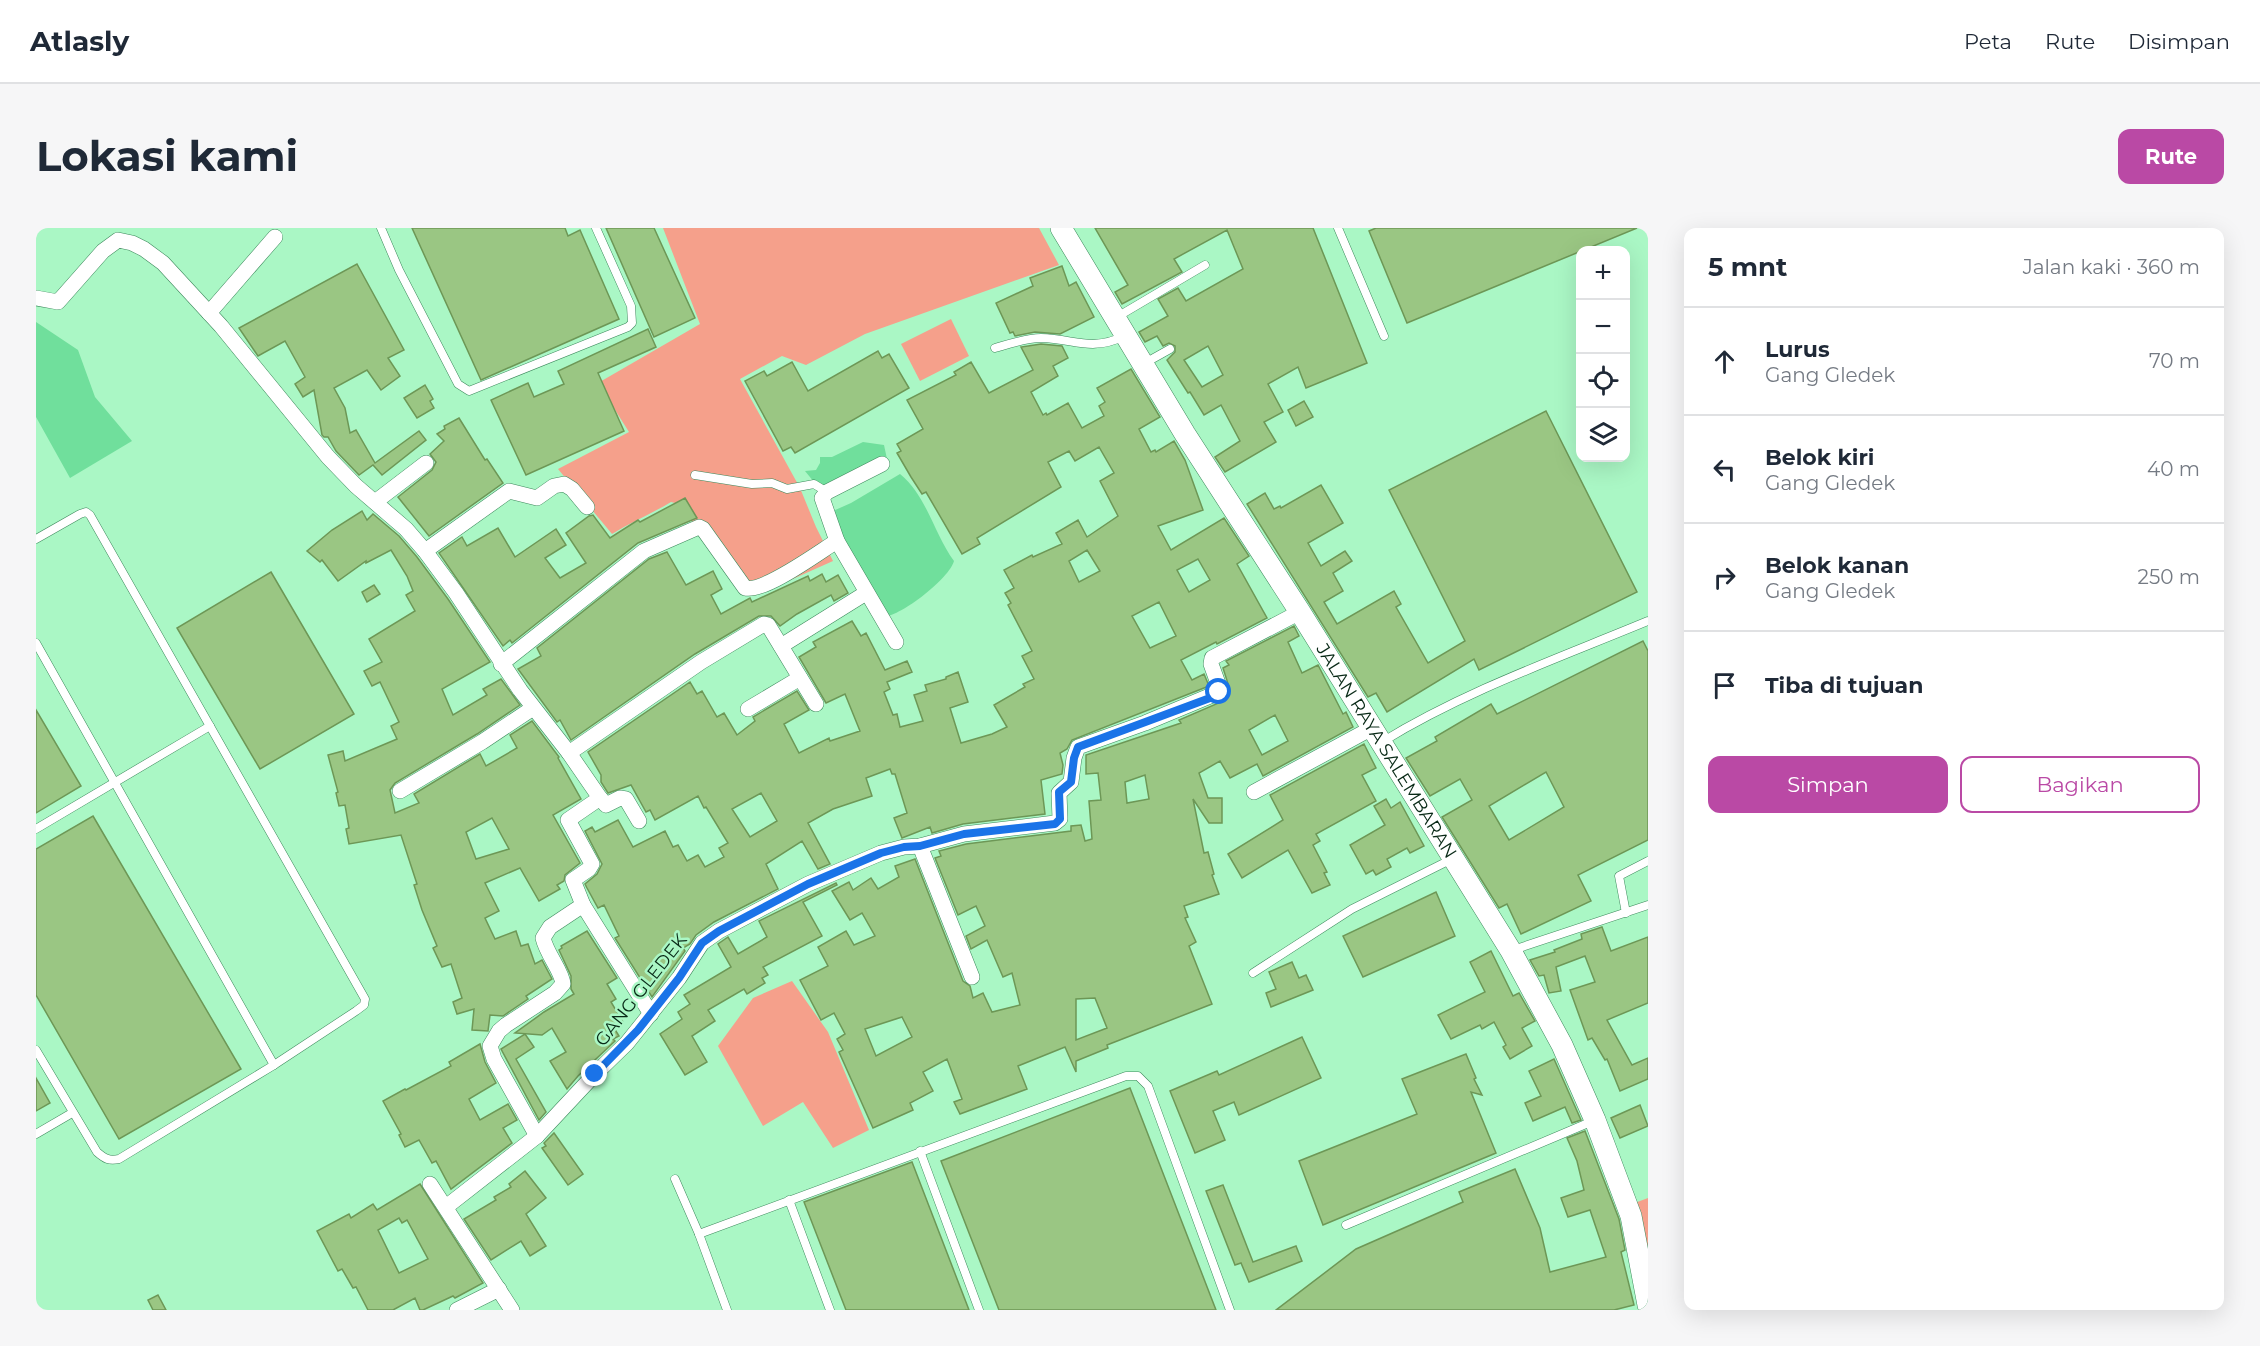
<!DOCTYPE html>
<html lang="id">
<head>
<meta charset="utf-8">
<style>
	:root { --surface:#fff; --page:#f6f6f7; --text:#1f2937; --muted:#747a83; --line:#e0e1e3; --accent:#ba49a5 }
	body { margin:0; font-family:Montserrat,sans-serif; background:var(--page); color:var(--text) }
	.controls { position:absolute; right:18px; top:18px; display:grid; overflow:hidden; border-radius:12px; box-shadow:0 6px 24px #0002 }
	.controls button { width:54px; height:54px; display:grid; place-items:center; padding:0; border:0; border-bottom:2px solid var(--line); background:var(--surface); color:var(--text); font:30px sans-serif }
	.stop { position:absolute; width:18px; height:18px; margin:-14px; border:4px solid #1a73e8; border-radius:50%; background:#fff }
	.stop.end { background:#1a73e8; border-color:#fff; box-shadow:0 2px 6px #0008 }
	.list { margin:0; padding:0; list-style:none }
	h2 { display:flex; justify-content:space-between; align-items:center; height:78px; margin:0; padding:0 24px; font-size:26px }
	h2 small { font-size:20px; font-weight:400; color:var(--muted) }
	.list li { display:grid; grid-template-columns:39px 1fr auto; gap:18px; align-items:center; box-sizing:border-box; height:108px; padding:0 24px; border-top:2px solid var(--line) }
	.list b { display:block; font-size:22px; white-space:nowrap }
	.list p { margin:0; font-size:20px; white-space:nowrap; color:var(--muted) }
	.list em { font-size:20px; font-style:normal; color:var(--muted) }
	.actions { display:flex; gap:12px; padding:18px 24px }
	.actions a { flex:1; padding:14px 0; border:2px solid var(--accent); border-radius:12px; text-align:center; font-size:21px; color:var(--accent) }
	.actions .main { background:var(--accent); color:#fff }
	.icon { flex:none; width:33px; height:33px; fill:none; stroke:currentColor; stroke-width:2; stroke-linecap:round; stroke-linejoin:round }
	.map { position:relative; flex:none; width:1612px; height:1082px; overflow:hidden; border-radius:12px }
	header { display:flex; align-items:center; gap:36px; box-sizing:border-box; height:84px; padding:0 30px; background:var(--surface); border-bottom:2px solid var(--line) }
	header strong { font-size:28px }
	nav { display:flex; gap:33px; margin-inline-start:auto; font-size:21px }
	.intro { display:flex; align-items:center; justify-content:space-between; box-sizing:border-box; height:144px; padding:0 36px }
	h1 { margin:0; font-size:42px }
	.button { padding:15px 27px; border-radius:12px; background:var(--accent); color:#fff; font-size:21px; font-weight:700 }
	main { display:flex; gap:36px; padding:0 36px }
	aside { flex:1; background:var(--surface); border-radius:12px; box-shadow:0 6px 24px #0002 }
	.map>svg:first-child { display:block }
	.green { fill:#f5a08b }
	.water { fill:#70df9c }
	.building { fill:#9ac683; stroke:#6d9756; stroke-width:1.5; fill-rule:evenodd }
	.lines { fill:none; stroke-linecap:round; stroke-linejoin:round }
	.lane-casing { stroke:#3d895c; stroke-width:9 }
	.street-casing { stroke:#3d895c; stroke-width:16 }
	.secondary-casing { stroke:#3d895c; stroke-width:22 }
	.lane { stroke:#fff; stroke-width:8 }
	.street { stroke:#fff; stroke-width:15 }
	.secondary { stroke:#fff; stroke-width:21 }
	.route { stroke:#1a73e8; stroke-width:8 }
	.labels { text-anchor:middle; stroke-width:5; stroke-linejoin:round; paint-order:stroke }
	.street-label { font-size:18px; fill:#082916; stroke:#aaf7c5 }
</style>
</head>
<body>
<header>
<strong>Atlasly</strong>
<nav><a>Peta</a><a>Rute</a><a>Disimpan</a></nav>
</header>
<div class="intro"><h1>Lokasi kami</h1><a class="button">Rute</a></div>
<main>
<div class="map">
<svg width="1612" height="1082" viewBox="0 0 1612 1082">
	<rect width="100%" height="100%" fill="#aaf7c5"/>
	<g class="green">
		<path d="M 627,0 L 1003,0 L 1023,37 L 829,106 L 770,137 L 746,128 L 704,151 L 764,260 L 780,299 L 797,333 L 721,367 L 710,368 L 643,276 L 635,274 C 615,286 595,294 576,306 L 522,241 L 593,204 L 562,155 L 664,96 Z"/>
		<polygon points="915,91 933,128 884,153 865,116"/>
		<polygon points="756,753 792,804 833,902 797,920 767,874 727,898 682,818 717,770"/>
		<polygon points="1612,970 1612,1035 1596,976"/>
	</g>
	<g class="water">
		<polygon points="0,94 42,122 59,169 96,213 34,250 0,189"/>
		<polygon points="827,214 848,217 851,231 795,260 778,254 769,243 780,242 784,235 784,229 796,229"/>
		<path d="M 864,246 C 891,268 898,306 918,333 C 913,351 866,387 848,389 L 815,333 L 797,283 L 815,275 Z"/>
	</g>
	<g class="building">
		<polygon points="376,0 529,0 532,8 544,2 583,91 445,152"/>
		<polygon points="570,0 618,0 659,90 618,109"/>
		<path d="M 1059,0 L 1277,0 L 1331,135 L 1270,160 L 1262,139 L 1232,156 L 1247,184 L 1228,194 L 1240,214 L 1189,244 L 1179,229 L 1204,213 L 1185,177 L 1168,187 L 1154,164 L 1152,165 L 1131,132 L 1139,124 L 1139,118 L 1133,115 L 1127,118 L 1121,108 L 1109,114 L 1103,104 L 1132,88 L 1122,71 L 1142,60 L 1150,73 L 1207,41 L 1191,2 L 1138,31 L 1146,44 L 1086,76 L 1079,64 L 1092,57 ZM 1172,118 L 1187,147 L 1166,159 L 1148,132 Z"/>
		<polygon points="1340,0 1601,0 1371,95 1333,3"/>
		<polygon points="321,36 368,122 352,130 364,148 345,162 331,142 298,160 309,180 314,205 320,202 339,235 383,203 390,212 346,247 337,237 323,247 300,223 292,209 288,209 286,207 278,162 267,169 259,156 269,149 249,113 222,128 203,100"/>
		<polygon points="1026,38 1033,58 1040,54 1058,89 1024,106 999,104 979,108 977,104 974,105 960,75 997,58 994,50"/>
		<polygon points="612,101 620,119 562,145 588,203 490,247 455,172 492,155 498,169 528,156 522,143"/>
		<path d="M 1005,116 L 1026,118 L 1032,130 L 1017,138 L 1022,148 L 995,164 L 1007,187 L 1010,185 L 1011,187 L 1032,175 L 1046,200 L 1068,188 L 1063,178 L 1069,174 L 1061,160 L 1095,141 L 1124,189 L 1103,201 L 1115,224 L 1119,222 L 1120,224 L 1138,213 L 1149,232 L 1167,282 L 1122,298 L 1135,322 L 1188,290 L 1213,328 L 1201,336 L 1231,390 L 1181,416 L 1180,414 L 1145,432 L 1156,452 L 1168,446 L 1173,458 L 1036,512 L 1031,521 L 1024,525 L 1027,537 L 1026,546 L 1005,552 L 1009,586 L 927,596 L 896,605 L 894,599 L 866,610 L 858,590 L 871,585 L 859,546 L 856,546 L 854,541 L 830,550 L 836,568 L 797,581 L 772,595 L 794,636 L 782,641 L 766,613 L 730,636 L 742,661 L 678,694 L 660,707 L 654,716 L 647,720 L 649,723 L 616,769 L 579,710 L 583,708 L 568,677 L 562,680 L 551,660 L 549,656 L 561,646 L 566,636 L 549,603 L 556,599 L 559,604 L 582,592 L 597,619 L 629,603 L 637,619 L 642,617 L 651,633 L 662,627 L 669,639 L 688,629 L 683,620 L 692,615 L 670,579 L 668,580 L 662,568 L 619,592 L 614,582 L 610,584 L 595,557 L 572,565 L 565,554 L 565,547 L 552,524 L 654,454 L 661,466 L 666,463 L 681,489 L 688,485 L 701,507 L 719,493 L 717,489 L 761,463 L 773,482 L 748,496 L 763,525 L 793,510 L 794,513 L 824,503 L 809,466 L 790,475 L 763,429 L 780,419 L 777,414 L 816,393 L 825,408 L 830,405 L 849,442 L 871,433 L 876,444 L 851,454 L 854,461 L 848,464 L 857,487 L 861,486 L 864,499 L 887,493 L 878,467 L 891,463 L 889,457 L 910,451 L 910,449 L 922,444 L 932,474 L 914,480 L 925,515 L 956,506 L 971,499 L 958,477 L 989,459 L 987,456 L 998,451 L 986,428 L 996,423 L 972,377 L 975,375 L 969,365 L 978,360 L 968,342 L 996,327 L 997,329 L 1026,316 L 1020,305 L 1042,292 L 1051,309 L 1082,288 L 1064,253 L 1078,245 L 1063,219 L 1039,233 L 1033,223 L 1012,234 L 1025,259 L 941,310 L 944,316 L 926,326 L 890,264 L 886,266 L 875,249 L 861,225 L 865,223 L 861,216 L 887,201 L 871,172 L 920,147 L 918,144 L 935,134 L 953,165 L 997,142 L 985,119 ZM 1051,322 L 1064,343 L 1043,354 L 1033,333 ZM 1162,331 L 1174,352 L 1153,364 L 1141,342 ZM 1123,374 L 1140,408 L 1114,420 L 1096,388 ZM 725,565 L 741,593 L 714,609 L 696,581 Z"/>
		<polygon points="842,123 846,130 853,126 873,160 759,225 755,219 747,223 709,153 728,143 731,148 756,134 772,163"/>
		<polygon points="389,157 397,171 394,173 398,180 381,190 368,170"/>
		<polygon points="1268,173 1277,189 1260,198 1252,182"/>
		<polygon points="1510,183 1601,364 1443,442 1438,431 1351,484 1340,465 1332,469 1211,276 1229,265 1238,281 1244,278 1245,280 1285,257 1307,295 1272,315 1285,338 1309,323 1316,333 1297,345 1307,363 1288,374 1301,396 1358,363 1365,376 1360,379 1392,435 1429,413 1353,262"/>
		<polygon points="423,190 449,232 451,231 467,255 393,308 362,269 396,242 400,234 394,226 408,213 401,206 409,201 408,198"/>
		<polygon points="649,270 661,290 602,315 476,415 474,412 467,418 403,325 426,309 431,318 462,300 479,329 520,301 530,317 509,330 524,350 550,335 530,305 553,288 557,287 574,310 602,292 604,294"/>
		<path d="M 326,283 L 331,292 L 337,286 L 363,308 L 381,329 L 412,371 L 454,434 L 406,461 L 417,487 L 451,467 L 447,461 L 465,451 L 484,477 L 441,506 L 359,555 L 354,562 L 359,585 L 383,575 L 378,566 L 444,526 L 450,538 L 481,520 L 474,507 L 496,493 L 523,529 L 522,530 L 545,571 L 517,587 L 544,635 L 529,647 L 528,653 L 521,657 L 524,661 L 503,673 L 484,640 L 449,655 L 463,683 L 449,690 L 459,711 L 480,703 L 485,718 L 492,716 L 499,736 L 506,732 L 516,751 L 490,768 L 492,771 L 467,788 L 454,787 L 452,803 L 436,802 L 438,781 L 421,786 L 417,774 L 426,770 L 415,736 L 406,739 L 397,720 L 401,718 L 386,682 L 378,657 L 381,656 L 365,607 L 313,616 L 310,601 L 313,600 L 309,577 L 303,578 L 300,565 L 302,564 L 292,527 L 307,523 L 309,533 L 361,511 L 355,498 L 363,494 L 344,454 L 336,458 L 328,443 L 346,434 L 333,411 L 379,383 L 370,367 L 377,363 L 371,348 L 355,322 L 330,335 L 330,333 L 302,353 L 286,332 L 284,334 L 271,323 L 296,302 ZM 456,590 L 473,621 L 440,631 L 430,604 Z"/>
		<polygon points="631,324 650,357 677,343 686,361 675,367 685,386 714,370 716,374 772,348 774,353 786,346 790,354 802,347 812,365 798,373 795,367 761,386 744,398 735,388 723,388 659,426 535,512 524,492 521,494 482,441 505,428 501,420 613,331"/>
		<polygon points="235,344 318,486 224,541 141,400"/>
		<polygon points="338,357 344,366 331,374 326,364"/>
		<path d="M 1258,398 L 1263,408 L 1252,414 L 1266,445 L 1282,437 L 1307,486 L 1310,484 L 1317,499 L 1227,548 L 1221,536 L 1194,550 L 1184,533 L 1163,545 L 1172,570 L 1186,570 L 1186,595 L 1173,595 L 1157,571 L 1168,625 L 1172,624 L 1178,646 L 1176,647 L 1183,666 L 1148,678 L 1152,689 L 1149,690 L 1160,714 L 1153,718 L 1176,776 L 1071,817 L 1072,820 L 1040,833 L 1040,844 L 1029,819 L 982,838 L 991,861 L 924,886 L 918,874 L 926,871 L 911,831 L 887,844 L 897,863 L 874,875 L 877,882 L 837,900 L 803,824 L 807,822 L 801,811 L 809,806 L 798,785 L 785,792 L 764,752 L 792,738 L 782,719 L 810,703 L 818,717 L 839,708 L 826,685 L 814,692 L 796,663 L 813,654 L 817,662 L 835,650 L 842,661 L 863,649 L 859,638 L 879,631 L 927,753 L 934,758 L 937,770 L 947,765 L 956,784 L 984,777 L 976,745 L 967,749 L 951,712 L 935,721 L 930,708 L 949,698 L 940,678 L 922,687 L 899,630 L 905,628 L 903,623 L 930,616 L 1035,603 L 1035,598 L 1045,597 L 1049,613 L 1056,611 L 1053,573 L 1065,572 L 1062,545 L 1050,546 L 1050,527 L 1145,495 L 1143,492 L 1185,474 L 1194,462 L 1187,440 L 1193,437 L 1190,433 ZM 1239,487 L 1252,513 L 1226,527 L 1213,502 ZM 1109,547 L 1113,571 L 1091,575 L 1089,554 ZM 1059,770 L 1071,800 L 1040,812 L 1040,771 ZM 866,789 L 876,809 L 840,828 L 829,801 Z"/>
		<path d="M 1607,413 L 1612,423 L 1612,612 L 1542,647 L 1555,673 L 1485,706 L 1471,676 L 1463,680 L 1406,589 L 1436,572 L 1424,551 L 1394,568 L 1370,530 L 1401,513 L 1399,509 L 1455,476 L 1461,486 ZM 1510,544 L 1528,579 L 1473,612 L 1453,578 Z"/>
		<polygon points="0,482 45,558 0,585"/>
		<polygon points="1328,516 1340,540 1326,547 1340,573 1280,606 1284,613 1277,617 1291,644 1288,645 1294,657 1276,665 1252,622 1206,650 1192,626 1247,592 1234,567"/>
		<polygon points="1350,571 1355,580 1364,574 1388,618 1374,625 1371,620 1351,631 1355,639 1340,647 1337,642 1330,646 1314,617 1349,597 1338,578"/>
		<polygon points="57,588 205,841 83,911 0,767 0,621"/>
		<polygon points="800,655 801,657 767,674 786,708 727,739 732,747 726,750 729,755 711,766 708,761 672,782 679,793 656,808 671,834 649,847 624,806 646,791 642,784 654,776 648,767 695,739 682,716 692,709 702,726 731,709 723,693"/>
		<polygon points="1400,664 1419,708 1327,749 1307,708"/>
		<polygon points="1566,699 1575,723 1612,709 1612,775 1571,792 1596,837 1612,830 1612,851 1584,863 1571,831 1569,832 1556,810 1552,812 1534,762 1559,754 1549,728 1520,739 1525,763 1513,765 1508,747 1503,748 1494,732 1519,724 1518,722 1546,711 1545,706"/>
		<polygon points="551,703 581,750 571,756 580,771 575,774 587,794 578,800 583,808 577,811 579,813 542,848 531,861 514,833 530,824 516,800 506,807 479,805 508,784 538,766 535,761 535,748 523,722 526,720 525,718"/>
		<polygon points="1455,723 1477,768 1483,765 1499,793 1486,800 1496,818 1474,831 1467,819 1470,817 1458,794 1446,801 1444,797 1415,811 1402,787 1449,764 1434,734"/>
		<polygon points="1256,734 1263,750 1270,747 1277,762 1235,779 1230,765 1240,761 1233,744"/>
		<polygon points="489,806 498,819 480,831 510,884 503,892 465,821"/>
		<polygon points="1266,809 1285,850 1203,887 1198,874 1177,883 1189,912 1159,925 1134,863 1181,843 1183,847"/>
		<polygon points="444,816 449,834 460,855 433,871 444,892 472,876 481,892 467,900 476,915 415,961 400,933 396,935 383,912 369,919 363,907 365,906 347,873 369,861 370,862 415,838 413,834"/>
		<polygon points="1430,826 1440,850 1438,851 1446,867 1435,864 1460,925 1287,997 1263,933 1381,886 1366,851"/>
		<polygon points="1518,831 1545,892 1536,895 1529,879 1497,893 1489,875 1505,868 1493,843"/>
		<polygon points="0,850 14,875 0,883"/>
		<polygon points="1094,860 1180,1082 963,1082 905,933"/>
		<polygon points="1604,877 1612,898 1584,910 1575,890"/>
		<polygon points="1549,903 1583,991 1589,1022 1585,1024 1598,1077 1578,1082 1240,1082 1320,1021 1427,974 1423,964 1479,941 1504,1000 1514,1044 1570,1029 1554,982 1532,989 1525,970 1548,962 1541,933 1531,910"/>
		<polygon points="518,905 547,946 532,957 506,920 510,918 508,915"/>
		<polygon points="876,934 933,1082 810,1082 768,974"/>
		<polygon points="489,943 510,970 490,986 510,1018 494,1028 485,1013 455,1032 428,991 460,972 458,969 475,959 473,956"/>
		<path d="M 384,956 L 447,1055 L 419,1070 L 417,1068 L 387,1082 L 384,1082 L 379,1070 L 357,1082 L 332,1082 L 320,1059 L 317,1060 L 306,1041 L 302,1043 L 281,1003 L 313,986 L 315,990 L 337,976 L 341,982 ZM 363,990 L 366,995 L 371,992 L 392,1031 L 363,1045 L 342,1002 Z"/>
		<polygon points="1187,957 1217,1034 1260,1018 1266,1033 1213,1054 1205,1035 1199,1037 1170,963"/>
		<polygon points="122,1067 130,1082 117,1082 112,1072"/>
	</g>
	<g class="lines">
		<defs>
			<g id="lane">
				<polyline points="345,0 363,42 422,156 433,163 592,99 596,95 595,78 560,0"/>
				<polyline points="1302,0 1348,108"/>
				<polyline points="1081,89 1169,37"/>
				<path d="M 959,120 C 973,116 990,110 1005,110 C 1040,111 1054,124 1089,108"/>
				<polyline points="1109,135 1134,121"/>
				<polyline points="659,247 716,256 736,255 751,261 778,256 791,264"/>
				<path d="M 0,311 L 44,286 L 50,284 L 54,287 L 329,771 L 328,777 L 320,783 L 238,837 L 83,931 C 73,933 69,931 61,924 L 0,822"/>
				<polyline points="0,415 238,837"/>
				<path d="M 1346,514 C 1429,463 1523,430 1612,393"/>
				<polyline points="0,601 174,498"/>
				<polyline points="1590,685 1583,648 1612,633"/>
				<polyline points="1477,722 1612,677"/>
				<polyline points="1217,745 1316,681 1416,631"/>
				<polyline points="0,906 36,885"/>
				<polyline points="884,923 943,1082"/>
				<polyline points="639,951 663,1006 691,1082"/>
				<polyline points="753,972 794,1082"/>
				<polyline points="1310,997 1557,893"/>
				<polyline points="663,1006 1090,848 1102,848 1112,858 1194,1082"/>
			</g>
			<g id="street">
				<polyline points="0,70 22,74 67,23 82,12 96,15 108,21 127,35 185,98 292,229 320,258 370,301 389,323 420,365 484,462 533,525"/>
				<polyline points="173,85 239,9"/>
				<polyline points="846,236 791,264 786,270 801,313 860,414"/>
				<polyline points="339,274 390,235"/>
				<polyline points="389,323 473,263 501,270 518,258 528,256 536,261 551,279"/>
				<polyline points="745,418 830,365"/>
				<path d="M 465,436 L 608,323 L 663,299 L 667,301 L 709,360 C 728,365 783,324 801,313"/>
				<polyline points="712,481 764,450"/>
				<polyline points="364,563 446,514 497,480"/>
				<polyline points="1218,564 1336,500"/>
				<polyline points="564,570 570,577 584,570 590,571 603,593"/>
				<polyline points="884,618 936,749"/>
				<polyline points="547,677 615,786"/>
				<path d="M 501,908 L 458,831 L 454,818 L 463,803 L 470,797 L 519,765 L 527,756 C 526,743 511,727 507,710 L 514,699 L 547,677 L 537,652 L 553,641 L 556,636 L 532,592 L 564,570 L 533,525 L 665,434 L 728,396 L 732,397 L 780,476"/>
				<polyline points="394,956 476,1082"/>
				<polyline points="410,979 501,908 559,846 591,815 643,750 666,715 683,703 772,656 845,625 868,619 884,618 928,606 1019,595 1024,591 1023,565 1035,554 1038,530 1042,519 1109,495 1181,465 1184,461 1175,436 1176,430 1264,384"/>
				<polyline points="421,1082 463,1061"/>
			</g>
			<g id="secondary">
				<path id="s1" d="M 1025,0 L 1149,206 L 1264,384 L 1475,723 L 1526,817 L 1559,892 L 1595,988 L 1612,1077"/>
			</g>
		</defs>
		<use href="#lane" class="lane-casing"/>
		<use href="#street" class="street-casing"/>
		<use href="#secondary" class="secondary-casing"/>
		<use href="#lane" class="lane"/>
		<use href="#street" class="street"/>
		<use href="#secondary" class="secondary"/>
	</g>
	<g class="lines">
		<polyline class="route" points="559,846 602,802 643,750 666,715 683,703 772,656 845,625 868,619 884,618 928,606 1019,596 1024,591 1023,564 1035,554 1038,530 1042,519 1174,470 1183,464"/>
	</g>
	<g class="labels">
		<g class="street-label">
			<text dy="6" stroke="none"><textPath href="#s1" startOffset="616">JALAN RAYA SALEMBARAN</textPath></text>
			<text transform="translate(605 762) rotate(-52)" y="6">GANG GLEDEK</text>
		</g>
	</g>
</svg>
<div class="controls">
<button>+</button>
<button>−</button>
<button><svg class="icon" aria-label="locate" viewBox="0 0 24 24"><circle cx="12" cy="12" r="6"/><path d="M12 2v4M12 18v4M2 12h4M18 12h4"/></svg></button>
<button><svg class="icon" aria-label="layers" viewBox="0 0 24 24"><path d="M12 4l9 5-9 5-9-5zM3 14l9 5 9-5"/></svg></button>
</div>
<div class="stop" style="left:1183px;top:464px"></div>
<div class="stop end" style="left:559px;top:846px"></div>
</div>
<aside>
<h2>5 mnt<small>Jalan kaki · 360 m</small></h2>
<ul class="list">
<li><svg class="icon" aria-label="ahead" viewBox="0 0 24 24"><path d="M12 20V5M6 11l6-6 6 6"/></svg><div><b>Lurus</b><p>Gang Gledek</p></div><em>70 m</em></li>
<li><svg class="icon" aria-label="left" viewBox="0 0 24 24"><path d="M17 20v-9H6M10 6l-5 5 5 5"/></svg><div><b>Belok kiri</b><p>Gang Gledek</p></div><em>40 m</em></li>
<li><svg class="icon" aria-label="right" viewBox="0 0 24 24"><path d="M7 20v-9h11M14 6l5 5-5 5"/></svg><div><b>Belok kanan</b><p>Gang Gledek</p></div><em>250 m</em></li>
<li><svg class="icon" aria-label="arrive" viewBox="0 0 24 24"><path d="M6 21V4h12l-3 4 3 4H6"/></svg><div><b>Tiba di tujuan</b></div></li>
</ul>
<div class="actions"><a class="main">Simpan</a><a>Bagikan</a></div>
</aside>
</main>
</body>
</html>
